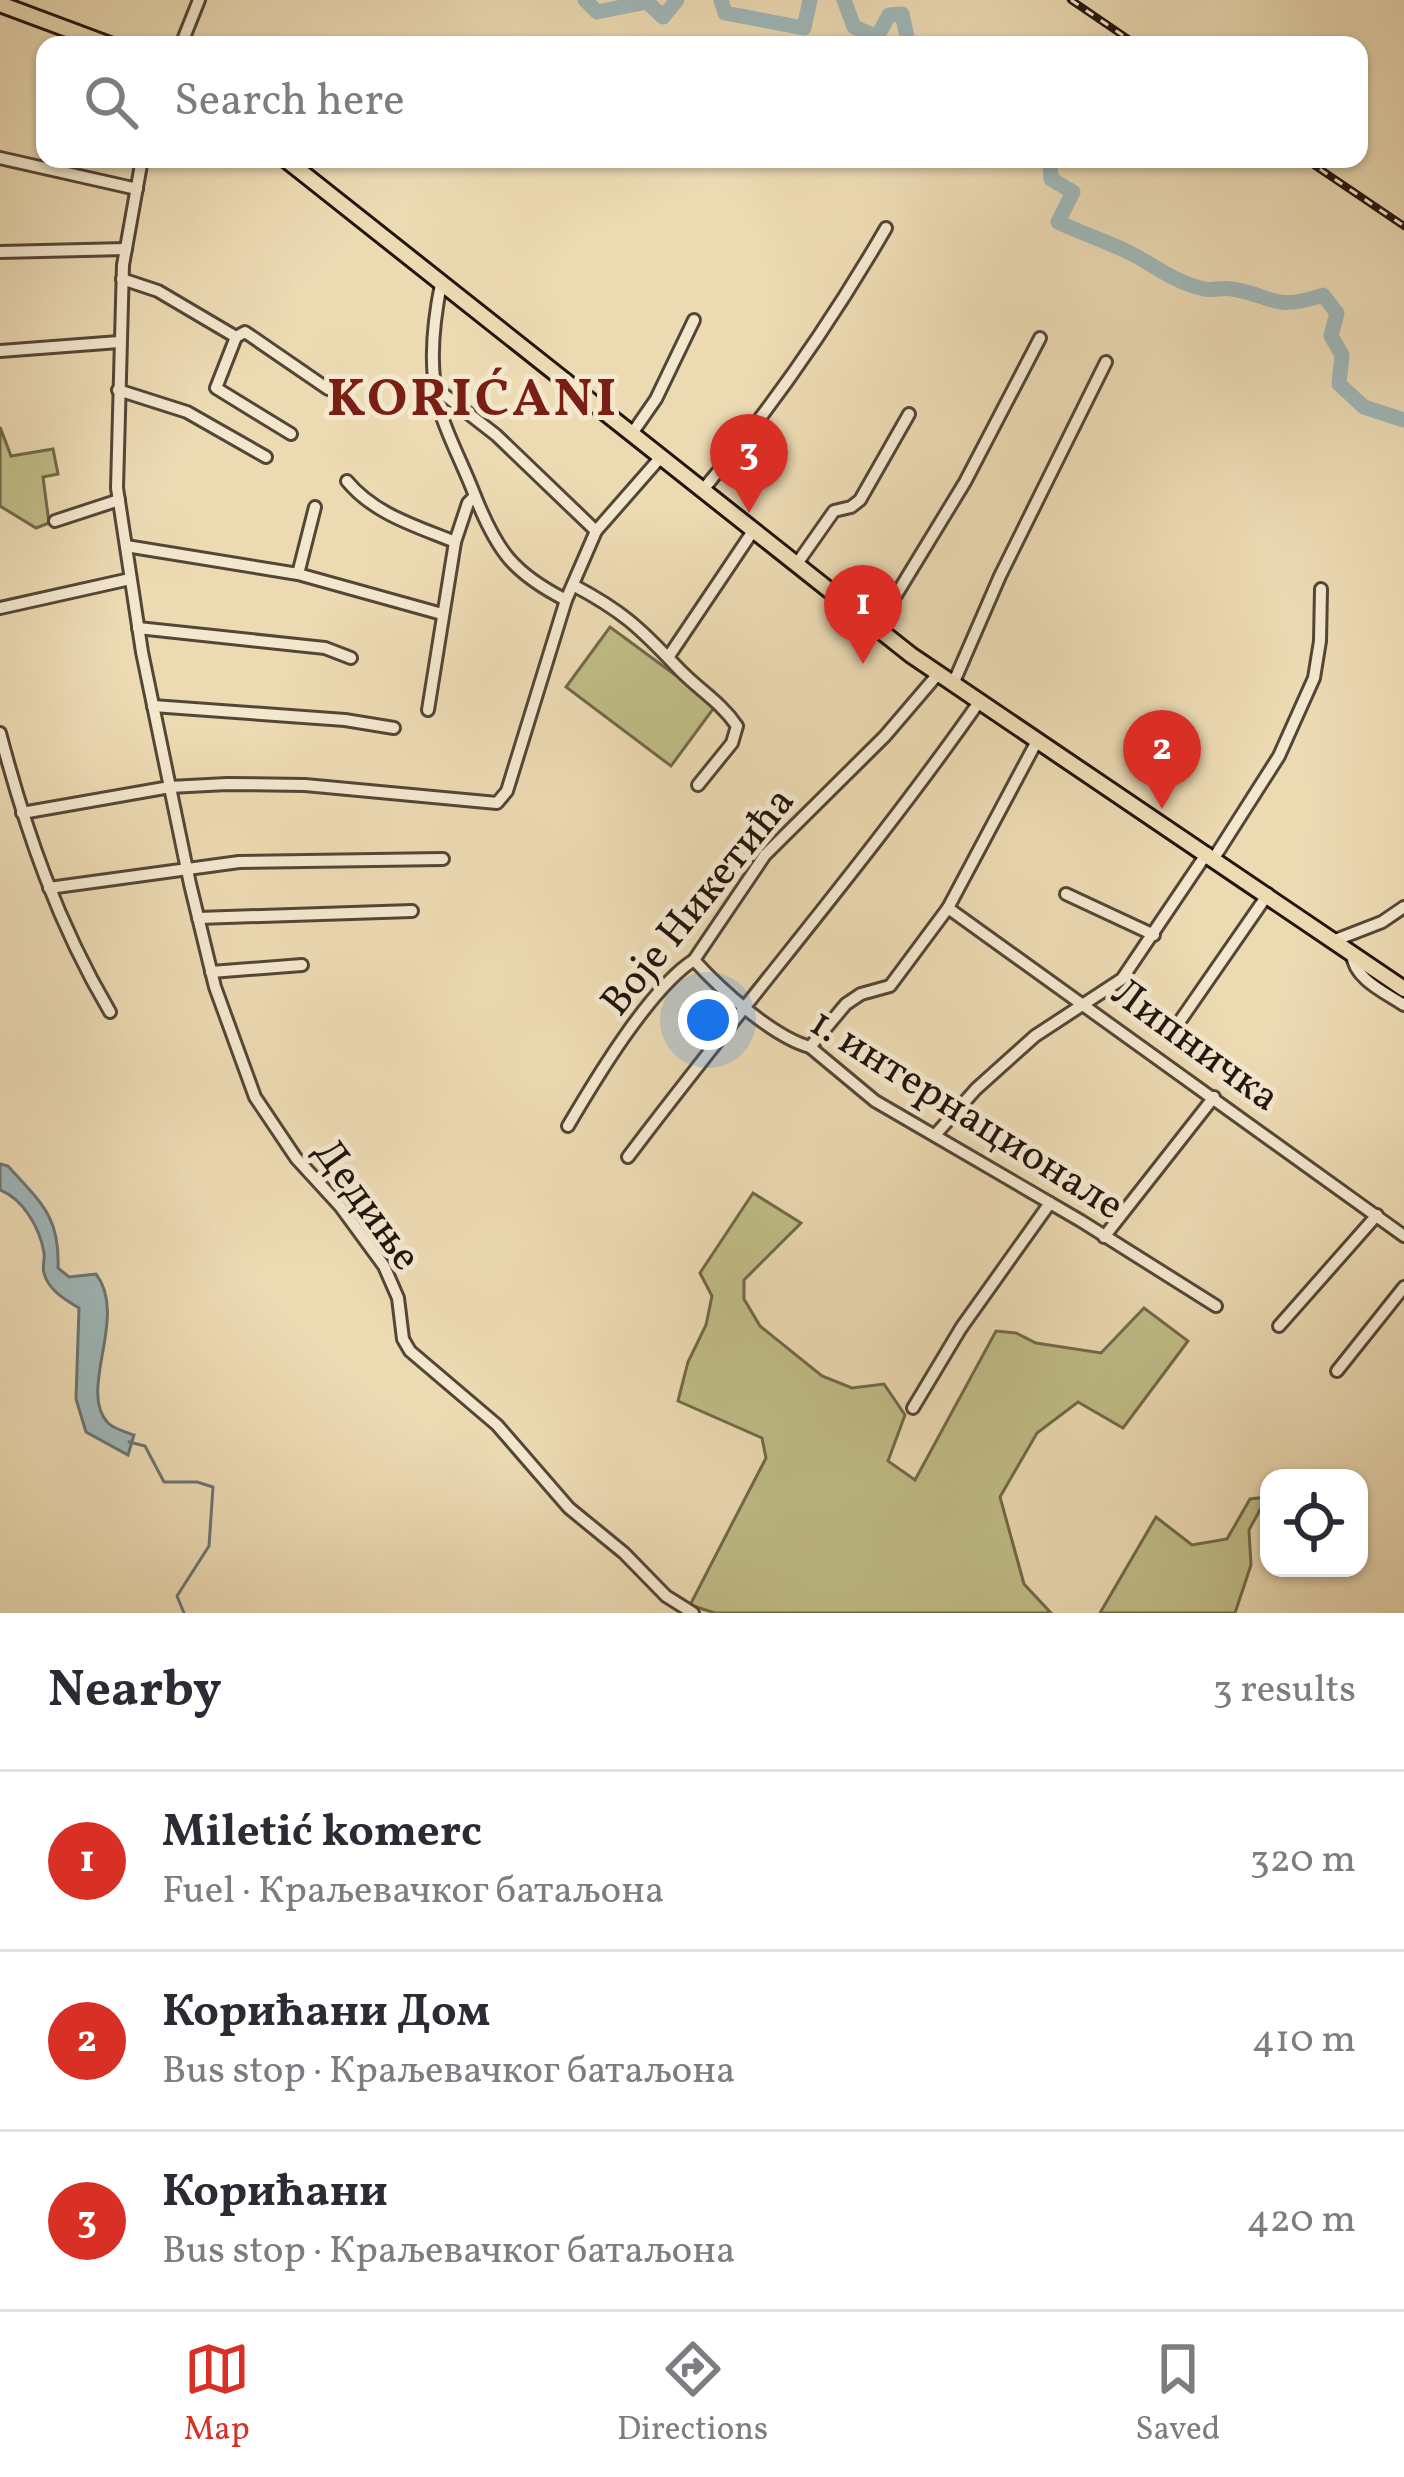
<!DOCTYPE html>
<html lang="en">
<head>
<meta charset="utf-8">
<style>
	:root { --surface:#fff; --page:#f7f7f7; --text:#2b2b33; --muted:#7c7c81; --line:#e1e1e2; --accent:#d93025 }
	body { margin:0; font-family:Vollkorn,serif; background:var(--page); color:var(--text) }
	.controls { position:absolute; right:36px; bottom:36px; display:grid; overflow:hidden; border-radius:24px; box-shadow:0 3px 9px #0004 }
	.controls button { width:108px; height:108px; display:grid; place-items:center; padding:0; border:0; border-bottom:3px solid var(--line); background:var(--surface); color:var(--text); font:60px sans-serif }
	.you { position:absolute; left:708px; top:1020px; width:42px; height:42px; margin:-30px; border:9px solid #fff; border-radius:50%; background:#1a73e8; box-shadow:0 0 0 18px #1a73e833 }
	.badge { display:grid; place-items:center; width:78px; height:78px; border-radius:50%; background:var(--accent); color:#fff; font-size:39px; font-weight:700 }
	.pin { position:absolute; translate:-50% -99px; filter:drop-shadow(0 3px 6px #0008) }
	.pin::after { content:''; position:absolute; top:63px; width:42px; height:36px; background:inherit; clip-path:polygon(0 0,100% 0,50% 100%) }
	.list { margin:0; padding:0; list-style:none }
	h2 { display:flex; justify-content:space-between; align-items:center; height:156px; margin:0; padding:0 48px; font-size:51px }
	h2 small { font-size:39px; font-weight:400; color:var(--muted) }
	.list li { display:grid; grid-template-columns:78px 1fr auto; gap:36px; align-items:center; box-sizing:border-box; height:180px; padding:0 48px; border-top:3px solid var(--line) }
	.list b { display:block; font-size:45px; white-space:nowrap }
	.list p { margin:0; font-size:39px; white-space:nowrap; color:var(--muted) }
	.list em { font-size:39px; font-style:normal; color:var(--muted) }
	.icon { flex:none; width:66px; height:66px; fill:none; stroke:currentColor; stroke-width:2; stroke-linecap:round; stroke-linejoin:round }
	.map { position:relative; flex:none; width:1404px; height:1613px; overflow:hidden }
	.search { position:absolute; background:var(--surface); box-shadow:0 3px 9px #0004; left:36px; right:36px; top:36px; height:132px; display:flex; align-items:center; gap:30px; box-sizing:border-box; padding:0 42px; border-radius:24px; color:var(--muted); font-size:45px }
	.sheet { height:696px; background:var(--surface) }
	nav { display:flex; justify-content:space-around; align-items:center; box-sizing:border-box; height:168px; border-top:3px solid var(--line); background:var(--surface); font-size:33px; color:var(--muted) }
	nav a { display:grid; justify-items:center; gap:6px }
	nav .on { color:var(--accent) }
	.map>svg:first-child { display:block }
	.green { fill:#c0bd87; stroke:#71694a; stroke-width:3 }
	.water { fill:#9fb7b8; stroke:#6d7674; stroke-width:3 }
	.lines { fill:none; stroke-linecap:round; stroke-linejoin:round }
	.stream { stroke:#6d7674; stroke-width:3 }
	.river { stroke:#9fb7b8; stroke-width:15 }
	.minor-casing { stroke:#544636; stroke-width:16 }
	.major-casing { stroke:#22150d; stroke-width:20 }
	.minor { stroke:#f3e7ce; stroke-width:10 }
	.major { stroke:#ecdab3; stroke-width:14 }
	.rail-casing { stroke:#22150d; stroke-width:8 }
	.rail { stroke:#f3e7ce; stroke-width:3; stroke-dasharray:9; stroke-linecap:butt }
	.labels { text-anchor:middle; stroke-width:10; stroke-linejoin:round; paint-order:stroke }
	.street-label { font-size:42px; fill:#22150d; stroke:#f3e7ce }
	.district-label { font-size:54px; font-weight:bold; letter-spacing:3px; fill:#7a1f14; stroke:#f3e7ce }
</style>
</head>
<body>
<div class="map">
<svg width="1404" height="1613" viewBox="0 0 1404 1613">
	<rect width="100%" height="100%" fill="#ecdab3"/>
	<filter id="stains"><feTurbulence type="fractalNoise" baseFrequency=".00167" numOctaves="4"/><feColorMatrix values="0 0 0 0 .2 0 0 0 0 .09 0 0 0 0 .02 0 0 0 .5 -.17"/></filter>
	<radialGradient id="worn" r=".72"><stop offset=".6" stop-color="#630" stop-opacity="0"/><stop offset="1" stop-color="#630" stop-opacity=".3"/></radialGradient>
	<g class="green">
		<polygon points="0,427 11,456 53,449 58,474 43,477 49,523 36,528 0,506"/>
		<polygon points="610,627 716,705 671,766 566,687"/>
		<polygon points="753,1193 801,1223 744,1280 744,1299 760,1326 822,1376 852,1388 884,1384 905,1415 888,1461 915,1480 996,1331 1016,1333 1036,1343 1101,1353 1144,1308 1188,1341 1123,1428 1078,1402 1037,1433 1000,1497 1024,1584 1051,1613 715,1613 690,1605 766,1458 762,1438 678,1401 688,1362 706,1325 712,1296 700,1273"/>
		<polygon points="1267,1497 1249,1530 1251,1565 1235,1613 1100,1613 1156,1517 1192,1545 1227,1539 1250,1499"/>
	</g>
	<path class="water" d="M 0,1164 L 8,1166 C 41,1203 60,1216 58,1268 L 69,1277 L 96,1274 C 129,1317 77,1390 108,1423 C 114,1429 126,1432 134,1435 L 128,1455 L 86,1432 L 76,1399 L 79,1308 C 66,1300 48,1290 44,1273 C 42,1267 45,1260 44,1253 C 40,1228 23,1199 0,1190 Z"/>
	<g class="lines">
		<polyline class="stream" points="129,1442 145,1446 164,1482 197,1482 213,1487 209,1546 177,1596 184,1613"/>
		<g class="river">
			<polyline points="585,0 597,12 647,2 663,17 677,0"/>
			<polyline points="721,0 725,13 804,28 810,0"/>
			<polyline points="844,0 854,27 877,37 889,15 902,14 908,41 913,45"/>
			<path d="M 1050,159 L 1051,179 L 1073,192 L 1058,222 C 1083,234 1112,243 1136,256 C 1159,269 1177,283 1204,289 C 1213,291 1222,287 1232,289 C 1275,296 1273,312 1323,295 L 1337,313 L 1331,336 L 1342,355 L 1339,384 L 1364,407 L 1404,420"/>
		</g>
		<defs>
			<g id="minor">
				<polyline points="181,45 199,0"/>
				<polyline points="0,158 137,189"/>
				<polyline points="142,159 123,265 117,488 142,652 190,884 215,987 255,1097 296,1158 340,1206 384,1266 398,1298 403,1339 410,1351 497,1425 569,1508 624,1553 666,1596 693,1613"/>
				<polyline points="0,252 126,249"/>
				<polyline points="122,279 158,291 236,337 216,388 291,434"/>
				<polyline points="236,337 245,332 328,389"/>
				<polyline points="0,351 119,342"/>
				<polyline points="437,389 496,435 596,531"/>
				<polyline points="118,390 187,412 266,457"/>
				<polyline points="631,435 656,399 694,320"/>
				<path d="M 347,481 C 374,514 416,526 455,542"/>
				<path d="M 702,491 C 772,408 832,321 886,228"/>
				<path d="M 475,496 C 497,551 513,573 566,600"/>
				<polyline points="55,521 119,500"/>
				<polyline points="126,546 298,574 442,614"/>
				<polyline points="796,565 834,511 851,507 860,500 909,414"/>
				<polyline points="298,574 315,507"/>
				<path d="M 573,585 C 622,611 639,627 676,666 C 696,688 720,701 737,726 L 732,743 L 698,785"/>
				<polyline points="0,608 130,579"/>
				<polyline points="138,628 325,648 351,658"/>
				<polyline points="876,628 965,482 1040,338"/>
				<polyline points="669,656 753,531"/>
				<polyline points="953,684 1000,576 1106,362"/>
				<polyline points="153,706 345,720 394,728"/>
				<path d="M 428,710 L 455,542 L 468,503 L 475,496 C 466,472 454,449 445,425 C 427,380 432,329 441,284"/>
				<path d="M 0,733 C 26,832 58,924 110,1012"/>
				<polyline points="22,813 170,787 227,784 305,785 497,803 507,791 566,600 596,531 660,458"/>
				<polyline points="1214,858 1279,756 1314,678 1320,641 1321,589"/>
				<polyline points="49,888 239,862 443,859"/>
				<polyline points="1066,894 1154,935"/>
				<polyline points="948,908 1404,1236"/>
				<polyline points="198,918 412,911"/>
				<polyline points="1333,941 1382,922 1404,907"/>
				<path d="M 1352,954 C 1354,979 1384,992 1404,1005"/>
				<path d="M 694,960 C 720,989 773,1037 810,1047 L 875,1101 L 1081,1221 L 1216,1306"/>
				<polyline points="211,972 302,965"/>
				<polyline points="1180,1021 1268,894"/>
				<polyline points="810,1047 846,1004 861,994 890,986 948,908 1037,741"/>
				<path d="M 568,1126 C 595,1080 650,988 694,960 L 765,855 L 885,736 L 938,674"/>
				<polyline points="936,1134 976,1089 1035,1036 1122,979 1207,853"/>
				<path d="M 628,1157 C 743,1004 869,859 979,702"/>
				<polyline points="1104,1237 1214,1097"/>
				<polyline points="1279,1326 1377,1215"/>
				<polyline points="1337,1371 1404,1287"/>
				<polyline points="913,1408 961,1328 1050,1203"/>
			</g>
			<g id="major">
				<polyline points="0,4 110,45"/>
				<polyline points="285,159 911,655 1404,989"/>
			</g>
		</defs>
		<use href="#minor" class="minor-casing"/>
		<use href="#major" class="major-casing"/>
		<use href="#minor" class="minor"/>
		<use href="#major" class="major"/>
		<defs>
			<g id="rail">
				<polyline points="1071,0 1137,45"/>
				<polyline points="1305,159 1404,226"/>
			</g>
		</defs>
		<use href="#rail" class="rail-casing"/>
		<use href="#rail" class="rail"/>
	</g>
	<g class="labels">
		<g class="street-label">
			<text transform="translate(696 900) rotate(-51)" y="15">Воје Никетића</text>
			<text transform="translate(1197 1043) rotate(36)" y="15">Липничка</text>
			<text transform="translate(968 1112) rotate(32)" y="15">1. интернационале</text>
			<text transform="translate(369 1203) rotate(54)" y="15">Дедиње</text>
		</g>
		<g class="district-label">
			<text x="473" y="415">KORIĆANI</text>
		</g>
	</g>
	<rect width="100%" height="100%" filter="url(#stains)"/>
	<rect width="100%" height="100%" fill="url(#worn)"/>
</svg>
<div class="controls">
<button><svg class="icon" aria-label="locate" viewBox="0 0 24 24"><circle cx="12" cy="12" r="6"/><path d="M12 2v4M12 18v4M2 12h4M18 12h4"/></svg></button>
</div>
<div class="you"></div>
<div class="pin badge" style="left:863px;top:664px">1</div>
<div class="pin badge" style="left:1162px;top:809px">2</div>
<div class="pin badge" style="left:749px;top:513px">3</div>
<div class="search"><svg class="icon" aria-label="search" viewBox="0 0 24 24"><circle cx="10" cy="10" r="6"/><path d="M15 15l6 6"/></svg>Search here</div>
</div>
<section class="sheet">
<h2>Nearby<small>3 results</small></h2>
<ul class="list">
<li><span class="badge">1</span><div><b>Miletić komerc</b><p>Fuel · Краљевачког батаљона</p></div><em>320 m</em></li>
<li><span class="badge">2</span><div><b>Корићани Дом</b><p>Bus stop · Краљевачког батаљона</p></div><em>410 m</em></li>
<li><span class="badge">3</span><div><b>Корићани</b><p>Bus stop · Краљевачког батаљона</p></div><em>420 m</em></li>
</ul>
</section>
<nav>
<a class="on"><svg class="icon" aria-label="map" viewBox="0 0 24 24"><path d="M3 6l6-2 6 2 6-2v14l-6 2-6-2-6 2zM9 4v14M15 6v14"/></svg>Map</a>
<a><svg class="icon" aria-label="directions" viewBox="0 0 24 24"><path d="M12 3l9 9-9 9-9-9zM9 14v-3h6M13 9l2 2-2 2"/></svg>Directions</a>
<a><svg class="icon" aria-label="saved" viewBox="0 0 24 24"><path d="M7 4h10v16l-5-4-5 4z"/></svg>Saved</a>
</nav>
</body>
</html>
